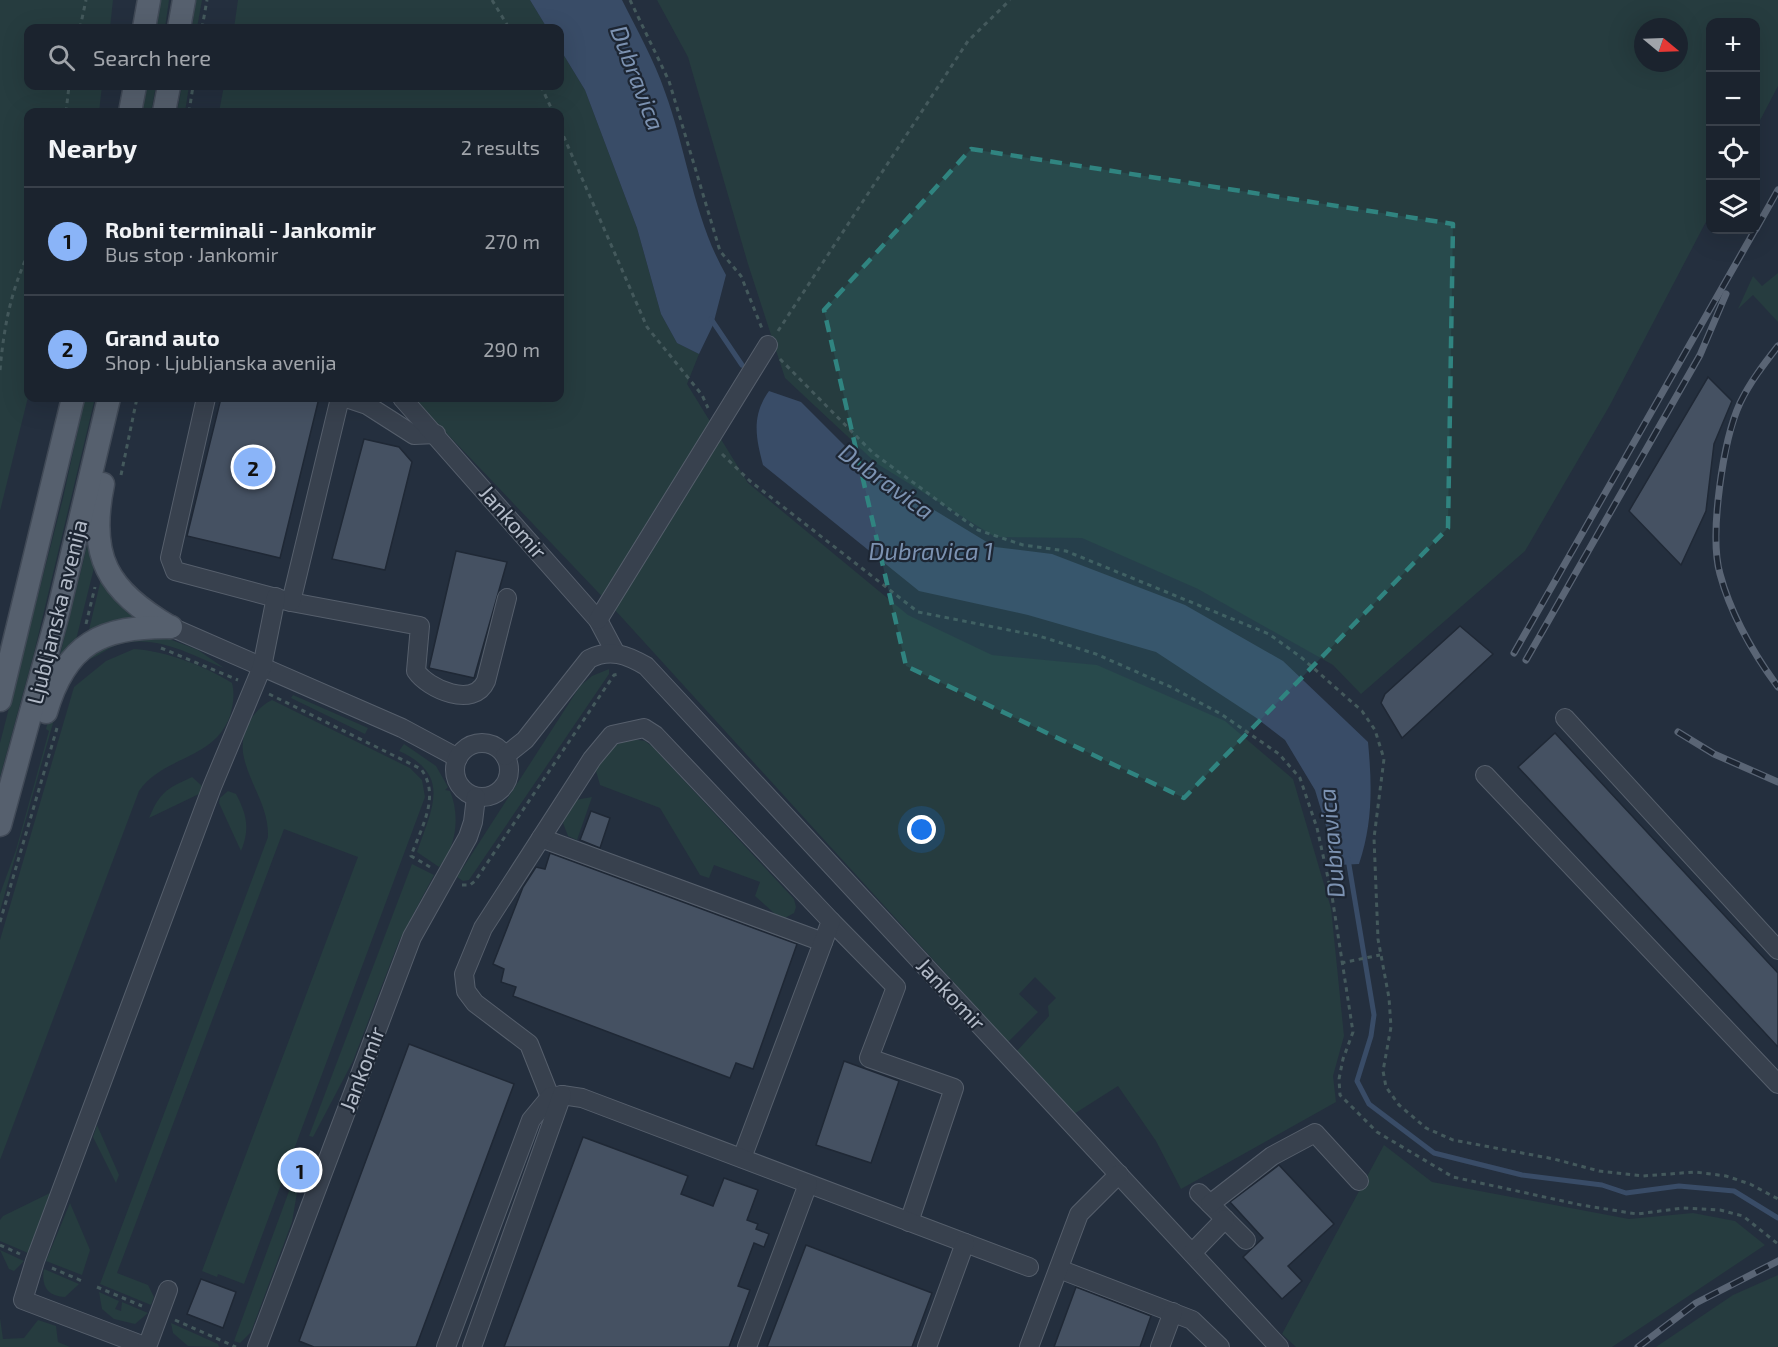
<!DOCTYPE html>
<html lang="en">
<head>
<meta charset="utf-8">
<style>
	:root { --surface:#1b232e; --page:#282f3a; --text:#f1f3f6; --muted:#a0a4aa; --line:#39404a; --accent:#8ab4f8 }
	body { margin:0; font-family:"Exo 2",sans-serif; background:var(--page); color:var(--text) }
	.controls { position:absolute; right:18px; top:18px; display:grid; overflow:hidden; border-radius:12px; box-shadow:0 6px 24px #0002 }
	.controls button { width:54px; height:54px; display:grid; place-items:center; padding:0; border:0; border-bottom:2px solid var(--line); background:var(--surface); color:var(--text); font:30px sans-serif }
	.compass { position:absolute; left:1634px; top:18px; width:54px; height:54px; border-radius:50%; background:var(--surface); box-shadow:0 6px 24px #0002; rotate:109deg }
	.you { position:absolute; left:922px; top:830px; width:21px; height:21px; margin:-15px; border:4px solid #fff; border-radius:50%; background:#1a73e8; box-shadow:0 0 0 9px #1a73e833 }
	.badge { display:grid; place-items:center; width:39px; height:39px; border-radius:50%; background:var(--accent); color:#111; font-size:20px; font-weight:700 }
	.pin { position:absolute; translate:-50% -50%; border:3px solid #fff; box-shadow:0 2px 6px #0006 }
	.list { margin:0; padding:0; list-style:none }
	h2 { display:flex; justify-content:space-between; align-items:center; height:78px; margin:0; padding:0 24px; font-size:26px }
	h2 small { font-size:20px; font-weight:400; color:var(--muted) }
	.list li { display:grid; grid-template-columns:39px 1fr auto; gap:18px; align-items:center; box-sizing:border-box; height:108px; padding:0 24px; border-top:2px solid var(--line) }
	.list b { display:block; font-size:22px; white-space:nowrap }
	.list p { margin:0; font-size:20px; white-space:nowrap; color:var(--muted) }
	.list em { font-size:20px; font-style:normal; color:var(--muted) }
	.icon { flex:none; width:33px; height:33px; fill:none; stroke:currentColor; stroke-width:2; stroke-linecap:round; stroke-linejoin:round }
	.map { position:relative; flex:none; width:1778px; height:1347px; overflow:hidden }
	.search { position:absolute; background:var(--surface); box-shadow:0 6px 24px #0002; left:24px; top:24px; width:540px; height:66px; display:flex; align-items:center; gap:15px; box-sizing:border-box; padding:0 21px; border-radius:12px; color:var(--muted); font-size:22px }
	.panel { position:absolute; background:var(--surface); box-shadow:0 6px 24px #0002; left:24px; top:108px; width:540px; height:294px; border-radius:12px }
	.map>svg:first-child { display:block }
	.green { fill:#263c3f; fill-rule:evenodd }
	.water { fill:#394c67 }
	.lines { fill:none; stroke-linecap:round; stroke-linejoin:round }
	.stream { stroke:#394c67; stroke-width:5 }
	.building { fill:#455162; stroke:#1f2835; stroke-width:1.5 }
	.minor-casing { stroke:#565f6c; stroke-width:20 }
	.major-casing { stroke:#414a57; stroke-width:25 }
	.path { stroke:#44595c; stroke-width:3; stroke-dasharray:4.5 4.5; stroke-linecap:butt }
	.minor { stroke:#38414e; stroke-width:18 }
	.major { stroke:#56606e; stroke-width:22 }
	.rail-casing { stroke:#5a6575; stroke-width:7 }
	.rail { stroke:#1d2633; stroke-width:4.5; stroke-dasharray:14; stroke-linecap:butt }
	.marked { fill:#308480; fill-opacity:0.2; stroke:#308480; stroke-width:4.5; stroke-dasharray:12 8; stroke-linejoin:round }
	.labels { text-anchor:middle; stroke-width:4.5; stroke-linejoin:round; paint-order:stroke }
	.street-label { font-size:22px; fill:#b4bcc9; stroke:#1d2633 }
	.water-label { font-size:24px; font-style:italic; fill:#7c92b1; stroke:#1d2633 }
</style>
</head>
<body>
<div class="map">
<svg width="1778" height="1347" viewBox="0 0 1778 1347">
	<rect width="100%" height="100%" fill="#242f3e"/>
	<g class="green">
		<polygon points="0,0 113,0 110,28 28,28 28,86 102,86 99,112 28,112 28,397 0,511"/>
		<polygon points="160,0 169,0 165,28 156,28"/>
		<polygon points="196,0 202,0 197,28 192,28"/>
		<polygon points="238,0 530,0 547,28 234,28"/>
		<path d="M 657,0 L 1778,0 L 1778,86 L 1756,128 L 1756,22 L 1710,22 L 1710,214 L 1610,405 L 1525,551 L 1361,694 L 1333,665 L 1198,589 L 1082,538 L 995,537 L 876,463 L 785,378 L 748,264 L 688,57 ZM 1643,27 L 1679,27 L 1679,63 L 1643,63 Z"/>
		<polygon points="560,49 585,90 637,228 661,314 677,343 699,354 687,384 748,483 908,615 992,655 1097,665 1225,721 1293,779 1331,908 1344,1036 1333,1076 1336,1102 1181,1189 1156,1141 1118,1086 1074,1114 1017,1051 1049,1016 1048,1006 1056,998 1035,977 1019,994 1038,1012 1008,1042 615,610 413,398 560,398 560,112 219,112 224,86 560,86"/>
		<polygon points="147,86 156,86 151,112 142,112"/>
		<polygon points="182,86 189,86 185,112 177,112"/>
		<polygon points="1778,273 1778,322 1753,295 1738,309 1753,276 1762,286"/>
		<polygon points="85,398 95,398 34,653 0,777 0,743 63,498"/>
		<polygon points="87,546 89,546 95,564 75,644 59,659"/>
		<polygon points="101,579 135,620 88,634"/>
		<path d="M 164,637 L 198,650 L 224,668 C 189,654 155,633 117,645 C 107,648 93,661 84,660 L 105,643 Z"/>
		<path d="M 134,649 C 166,651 205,666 232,683 C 235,695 233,705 230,716 C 214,760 163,756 139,791 L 0,1160 L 0,940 L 74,687 L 106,661 Z"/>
		<polygon points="609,669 609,674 469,880 463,881 457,877 580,686 592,676"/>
		<polygon points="66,677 0,911 0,894 16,850 49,731 46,729 51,710"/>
		<polygon points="293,695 368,728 365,734 291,698"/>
		<path d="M 272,700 L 410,768 L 422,780 L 425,797 L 244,1284 L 218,1274 L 217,1277 L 202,1271 L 358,857 L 284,829 L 117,1273 L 148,1285 L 154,1297 L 151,1305 L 100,1284 L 268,837 C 269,807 251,787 244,758 C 238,736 252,709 272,700 Z"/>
		<path d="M 633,739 L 645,741 L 653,747 L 794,899 L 796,907 L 794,913 L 785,918 L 775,914 L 755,896 L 760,882 L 714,865 L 709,878 L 700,875 L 660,808 L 600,785 L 596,771 C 604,753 613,742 633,739 Z"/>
		<path d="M 404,744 L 436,766 L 448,787 L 445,790 L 450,791 C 460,815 457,846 439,867 L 417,852 C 432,808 452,775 399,751 Z"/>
		<path d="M 192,777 L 202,786 L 199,794 L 149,818 C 160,792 166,789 192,777 Z"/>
		<path d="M 228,791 L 236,794 C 247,815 250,829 241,851 L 219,803 L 220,798 Z"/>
		<polygon points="592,797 577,840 568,836 563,823 575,800"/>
		<polygon points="412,864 434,875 399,941 353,1061 313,1137 309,1136"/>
		<polygon points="97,1125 119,1175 116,1183 93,1137"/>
		<polygon points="1384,1145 1432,1182 1629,1219 1693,1213 1735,1221 1765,1245 1612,1347 1296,1347 1282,1334"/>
		<polygon points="296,1180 299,1181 292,1222 251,1332 240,1343 234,1341 292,1183"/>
		<polygon points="50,1193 28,1253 0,1241 0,1220 3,1216"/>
		<polygon points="70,1203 90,1250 82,1275 46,1261"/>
		<polygon points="0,1250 24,1261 14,1271 9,1269"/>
		<path d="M 44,1269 L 79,1284 L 65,1297 C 47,1296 41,1286 44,1269 Z"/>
		<polygon points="1778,1275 1778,1347 1656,1347 1733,1295"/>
		<polygon points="99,1292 119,1301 115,1309 121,1311 122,1302 148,1313 135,1324 114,1319 102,1309"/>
		<polygon points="0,1318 3,1339 24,1338 38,1320 56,1326 58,1342 70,1347 0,1347"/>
		<polygon points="171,1323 218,1344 219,1347 188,1346 173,1333"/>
	</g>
	<g class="water">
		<path d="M 530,0 L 622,0 C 637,30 654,60 665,92 C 687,152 694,219 726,275 L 713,325 L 699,354 L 677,343 L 661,314 L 637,228 L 585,90 L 560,49 L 560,28 L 547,28 Z"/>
		<path d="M 769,391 L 801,402 L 870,471 L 995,547 L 1052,554 L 1185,605 L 1283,661 L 1368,742 C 1372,784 1373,823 1359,864 L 1338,865 L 1315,790 L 1285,740 L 1255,717 L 1156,652 L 1028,615 L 919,591 L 763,465 C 756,438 751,416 769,391 Z"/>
	</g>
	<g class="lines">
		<g class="stream">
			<polyline points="711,319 742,365"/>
			<polyline points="1348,859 1374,1015 1371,1036 1357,1081 1369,1104 1434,1153 1522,1175 1602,1185 1626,1193 1679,1186 1734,1191 1778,1218"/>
		</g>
	</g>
	<g class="building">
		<polygon points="1708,377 1732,401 1714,444 1706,511 1681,565 1629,511"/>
		<polygon points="221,398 319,398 280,558 187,536"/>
		<polygon points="364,439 399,447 412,462 385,570 332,559"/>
		<polygon points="456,551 507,562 474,678 429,668"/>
		<polygon points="1460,626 1493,654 1402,738 1381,703 1385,694"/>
		<polygon points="1555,733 1778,973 1778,1047 1518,767"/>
		<polygon points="591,811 610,818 600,848 580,840"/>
		<polygon points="550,853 797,944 753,1069 736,1063 730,1078 513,996 516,987 501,982 504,969 493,964 523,887 536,867 545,869"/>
		<polygon points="409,1044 514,1084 416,1347 314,1347 299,1341"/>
		<polygon points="844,1061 899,1081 871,1163 816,1145"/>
		<polygon points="583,1137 688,1176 681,1194 713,1206 724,1178 758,1190 747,1220 758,1224 756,1229 769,1234 764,1247 754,1243 738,1286 750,1290 729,1347 504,1347"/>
		<polygon points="1279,1165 1334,1224 1288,1266 1302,1281 1282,1299 1243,1257 1263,1238 1230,1202"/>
		<polygon points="806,1245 932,1293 912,1347 767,1347"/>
		<polygon points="201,1279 236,1292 223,1328 187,1314"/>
		<polygon points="1076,1287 1151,1316 1140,1347 1054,1347"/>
	</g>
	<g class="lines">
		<defs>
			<g id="minor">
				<path d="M 206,398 L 170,558 L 175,571 L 291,602 L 420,626 L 416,671 C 428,689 474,709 486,681 L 507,598"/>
				<polyline points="346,398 367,405 414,435 436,434"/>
				<polyline points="402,398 598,620 615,652"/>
				<polyline points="291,602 340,398"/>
				<polyline points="598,620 768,345"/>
				<polyline points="171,627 402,728 458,758"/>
				<polyline points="1565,718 1778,950"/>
				<circle cx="482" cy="770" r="27"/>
				<path d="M 505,756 L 525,740 L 589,659 C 610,648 627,655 646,666 L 1279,1347"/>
				<polyline points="1485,775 1778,1084"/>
				<polyline points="541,838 823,942"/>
				<polyline points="831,921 896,987 869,1058 954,1088 909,1222"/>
				<polyline points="550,1097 529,1044 475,1003 466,991 464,974 483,928 592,759 612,735 644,728 655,735 831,921 742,1158"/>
				<polyline points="1199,1193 1246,1240"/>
				<polyline points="1210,1204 1272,1156 1315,1133 1359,1181"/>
				<polyline points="1192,1253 1225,1219"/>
				<polyline points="1059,1269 1192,1320 1220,1347"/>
				<polyline points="147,1347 23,1300 35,1261 212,787 262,667 276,597"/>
				<polyline points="147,1347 168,1290"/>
				<polyline points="257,1347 412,937 468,837 473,822 476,797"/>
				<polyline points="446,1347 531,1120 550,1097 562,1095 582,1098 1029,1267"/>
				<polyline points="472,1347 562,1095"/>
				<polyline points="747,1347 808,1184"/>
				<polyline points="927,1347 965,1243"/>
				<polyline points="1029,1347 1079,1214 1119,1174"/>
				<polyline points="1160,1347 1173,1312"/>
			</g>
			<g id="major">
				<polyline points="144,28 149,0"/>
				<polyline points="179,28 184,0"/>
				<polyline points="130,112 135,86"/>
				<polyline points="164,112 169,86"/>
				<path d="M 103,484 C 88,557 107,590 170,627"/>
				<polyline points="0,700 73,398"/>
				<path d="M 46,712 C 66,643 102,626 171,627"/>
				<polyline points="0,825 57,617 109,398"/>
			</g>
		</defs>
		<use href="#minor" class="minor-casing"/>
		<use href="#major" class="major-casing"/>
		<g class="path">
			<polyline points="492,0 509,28"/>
			<polyline points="630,0 669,81 720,251 741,276 763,331"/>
			<polyline points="80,28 86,0"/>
			<polyline points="202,28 207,0"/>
			<polyline points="541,86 553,112"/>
			<polyline points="66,112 69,86"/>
			<polyline points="189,112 193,86"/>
			<polyline points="560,128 647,327 702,395 708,408"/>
			<polyline points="778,331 968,41 1010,0"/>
			<polyline points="780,359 873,453 978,530 1023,545 1066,551 1269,634 1302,658 1362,711 1375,730 1384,759 1374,838 1378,939 1389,998 1391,1027 1383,1071 1386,1087 1399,1105 1426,1128 1453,1140 1554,1159 1599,1171 1643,1176 1695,1172 1726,1176 1750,1184 1778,1199"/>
			<path d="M 0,370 C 4,327 10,294 28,254"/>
			<polyline points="722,454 750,481 918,612 1039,636 1096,654 1171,687 1221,714 1279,754 1300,778 1317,828 1332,896 1353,1032 1343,1059 1339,1079 1340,1095 1377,1132 1453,1177 1581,1205 1637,1214 1683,1208 1720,1210 1743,1216 1778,1244"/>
			<polyline points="121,475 137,398"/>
			<polyline points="86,624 95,587"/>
			<polyline points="161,648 238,680"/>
			<path d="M 269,694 L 421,769 C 441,796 421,828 411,856 L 430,867"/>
			<polyline points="462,885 470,885 475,881 614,675 620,674"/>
			<polyline points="0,922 57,728"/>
			<polyline points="1341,963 1380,955"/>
			<polyline points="0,1245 20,1254"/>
			<polyline points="52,1268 82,1281"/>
			<polyline points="97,1287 142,1306"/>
			<polyline points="175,1320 236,1347"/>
		</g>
		<use href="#minor" class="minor"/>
		<use href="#major" class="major"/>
		<defs>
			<g id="rail">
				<polyline points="1756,229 1778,190"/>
				<path d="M 1778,346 C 1764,364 1750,382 1740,403 C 1723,440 1709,535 1720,574 C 1731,615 1753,653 1778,687"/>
				<polyline points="1514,653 1755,230"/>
				<polyline points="1526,660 1700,355 1726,294"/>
				<polyline points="1678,732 1714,754 1778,782"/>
				<polyline points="1638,1347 1696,1303 1778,1261"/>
			</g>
		</defs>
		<use href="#rail" class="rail-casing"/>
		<use href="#rail" class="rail"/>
	</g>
	<path class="marked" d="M 971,149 L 1453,224 L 1448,528 L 1184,798 L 906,666 L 824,310 Z"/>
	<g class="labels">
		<g class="street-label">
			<text transform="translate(513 522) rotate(49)" y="8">Jankomir</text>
			<text transform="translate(57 612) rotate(-76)" y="8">Ljubljanska avenija</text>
			<text transform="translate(951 994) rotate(47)" y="8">Jankomir</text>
			<text transform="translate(362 1069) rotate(-69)" y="8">Jankomir</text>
		</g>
		<g class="water-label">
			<text transform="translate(637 78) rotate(69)" y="8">Dubravica</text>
			<text transform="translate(886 482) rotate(36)" y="8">Dubravica</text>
			<text x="931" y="560">Dubravica 1</text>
			<text transform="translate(1332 843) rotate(-95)" y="8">Dubravica</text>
		</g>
	</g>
</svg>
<div class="controls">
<button>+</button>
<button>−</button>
<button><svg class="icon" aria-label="locate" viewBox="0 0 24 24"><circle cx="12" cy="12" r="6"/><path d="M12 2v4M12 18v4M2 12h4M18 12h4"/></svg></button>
<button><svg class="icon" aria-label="layers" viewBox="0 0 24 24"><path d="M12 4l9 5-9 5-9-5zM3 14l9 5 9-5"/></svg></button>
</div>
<svg class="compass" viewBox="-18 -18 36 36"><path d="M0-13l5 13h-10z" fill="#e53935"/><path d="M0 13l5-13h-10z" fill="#a0a4aa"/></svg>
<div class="you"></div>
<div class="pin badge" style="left:300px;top:1170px">1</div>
<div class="pin badge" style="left:253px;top:467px">2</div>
<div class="search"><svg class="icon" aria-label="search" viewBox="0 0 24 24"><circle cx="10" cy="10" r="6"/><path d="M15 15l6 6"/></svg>Search here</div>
<section class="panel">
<h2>Nearby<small>2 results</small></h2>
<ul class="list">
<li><span class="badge">1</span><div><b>Robni terminali - Jankomir</b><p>Bus stop · Jankomir</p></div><em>270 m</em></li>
<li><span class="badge">2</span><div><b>Grand auto</b><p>Shop · Ljubljanska avenija</p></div><em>290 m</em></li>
</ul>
</section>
</div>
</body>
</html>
